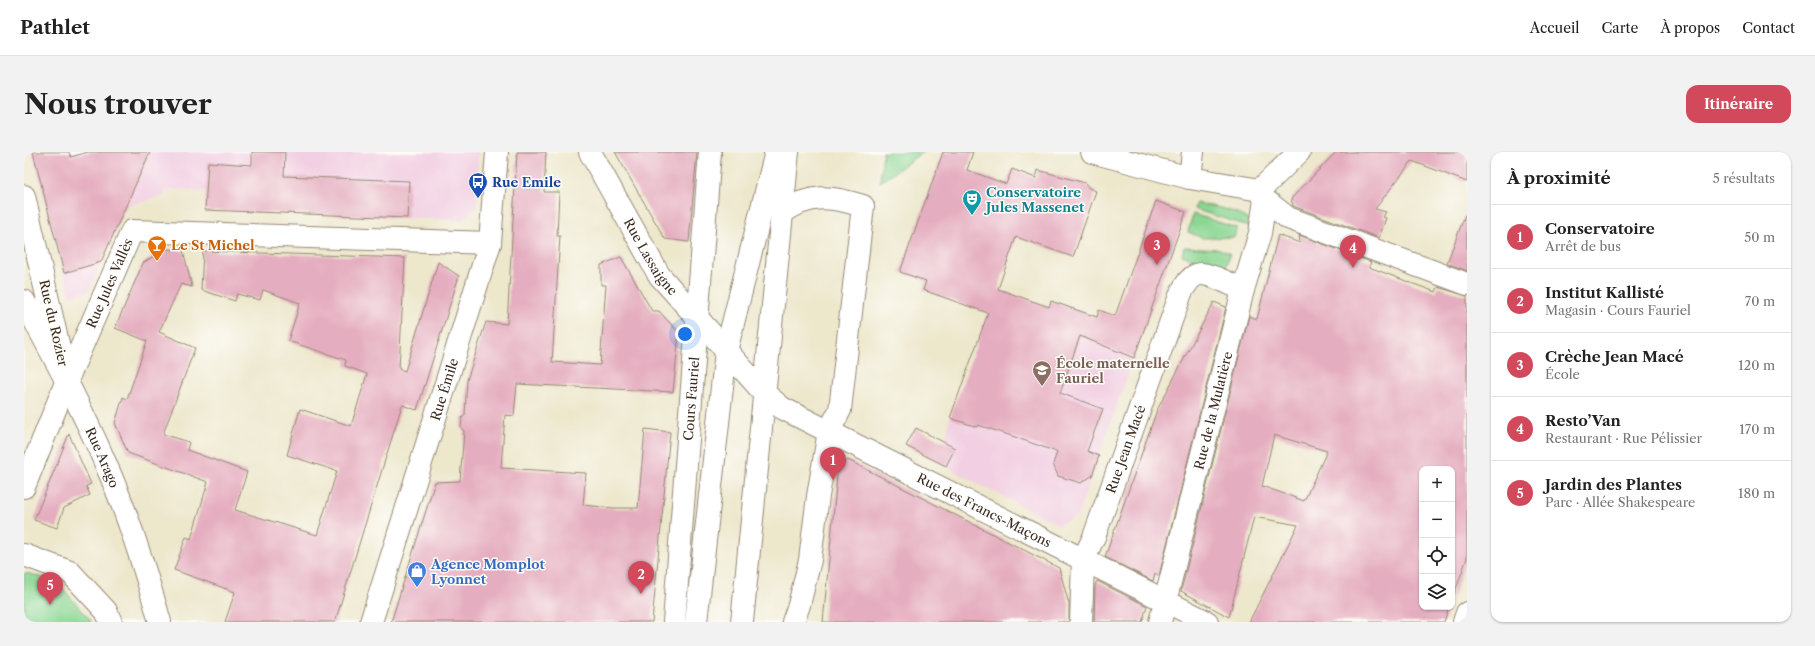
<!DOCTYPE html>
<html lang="fr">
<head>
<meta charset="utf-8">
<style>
	:root { --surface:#fff; --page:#f2f2f2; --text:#222; --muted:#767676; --line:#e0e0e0; --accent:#d1495b }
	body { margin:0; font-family:"Libre Caslon Text",serif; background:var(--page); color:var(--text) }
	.controls { position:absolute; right:12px; bottom:12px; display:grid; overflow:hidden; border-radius:8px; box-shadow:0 1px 3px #0004 }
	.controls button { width:36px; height:36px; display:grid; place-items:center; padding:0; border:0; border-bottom:1px solid var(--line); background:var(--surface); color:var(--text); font:20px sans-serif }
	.you { position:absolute; left:661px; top:182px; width:14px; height:14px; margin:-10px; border:3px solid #fff; border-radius:50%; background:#1a73e8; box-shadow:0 0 0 6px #1a73e833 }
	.badge { display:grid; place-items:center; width:26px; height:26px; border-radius:50%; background:var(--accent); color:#fff; font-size:13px; font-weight:700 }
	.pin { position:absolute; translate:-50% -33px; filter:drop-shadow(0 1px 2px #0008) }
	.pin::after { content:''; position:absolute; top:21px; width:14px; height:12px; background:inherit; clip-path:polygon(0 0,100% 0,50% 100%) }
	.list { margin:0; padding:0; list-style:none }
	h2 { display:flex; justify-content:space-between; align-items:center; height:52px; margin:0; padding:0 16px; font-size:17px }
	h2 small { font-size:13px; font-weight:400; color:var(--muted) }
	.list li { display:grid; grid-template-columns:26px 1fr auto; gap:12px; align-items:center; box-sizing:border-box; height:64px; padding:0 16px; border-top:1px solid var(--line) }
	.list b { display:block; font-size:15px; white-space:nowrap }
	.list p { margin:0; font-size:13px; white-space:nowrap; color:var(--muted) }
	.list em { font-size:13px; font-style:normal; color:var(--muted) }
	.icon { flex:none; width:22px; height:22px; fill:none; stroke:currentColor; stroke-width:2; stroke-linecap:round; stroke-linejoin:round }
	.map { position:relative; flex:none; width:1443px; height:470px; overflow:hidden; border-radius:12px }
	header { display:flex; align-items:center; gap:24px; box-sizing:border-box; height:56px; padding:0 20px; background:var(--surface); border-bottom:1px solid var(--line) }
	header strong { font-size:19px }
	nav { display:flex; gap:22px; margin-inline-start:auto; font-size:14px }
	.intro { display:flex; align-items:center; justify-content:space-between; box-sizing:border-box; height:96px; padding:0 24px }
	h1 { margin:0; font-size:28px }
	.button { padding:10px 18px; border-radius:12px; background:var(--accent); color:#fff; font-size:14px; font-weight:700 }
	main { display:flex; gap:24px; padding:0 24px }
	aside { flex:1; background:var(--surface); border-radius:12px; box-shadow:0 1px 3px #0004 }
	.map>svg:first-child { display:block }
	.built { fill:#f2cfe2 }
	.green { fill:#8bd693; stroke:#638058 }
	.building { fill:#e5adc0; fill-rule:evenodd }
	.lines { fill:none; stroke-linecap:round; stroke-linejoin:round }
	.minor-casing { stroke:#948875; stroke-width:24 }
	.major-casing { stroke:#948875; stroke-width:24 }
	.minor { stroke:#fff; stroke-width:22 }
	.major { stroke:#fff; stroke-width:22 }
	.labels { text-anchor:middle; stroke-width:3; stroke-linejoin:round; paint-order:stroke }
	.transit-label { font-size:13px; font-weight:bold; fill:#164399; stroke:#fdfcf7; text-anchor:start }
	.culture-label { font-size:13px; font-weight:bold; fill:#0d838f; stroke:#fdfcf7; text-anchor:start }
	.food-label { font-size:13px; font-weight:bold; fill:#c56008; stroke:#fdfcf7; text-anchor:start }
	.street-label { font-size:13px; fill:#3b2a1e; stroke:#fdfcf7 }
	.education-label { font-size:13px; font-weight:bold; fill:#785e54; stroke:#fdfcf7; text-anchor:start }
	.shop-label { font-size:13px; font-weight:bold; fill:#366cbe; stroke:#fdfcf7; text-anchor:start }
</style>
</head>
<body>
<header>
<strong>Pathlet</strong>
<nav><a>Accueil</a><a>Carte</a><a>À propos</a><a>Contact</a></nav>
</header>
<div class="intro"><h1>Nous trouver</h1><a class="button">Itinéraire</a></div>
<main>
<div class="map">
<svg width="1443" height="470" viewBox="0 0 1443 470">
	<rect width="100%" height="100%" fill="#fdfcf7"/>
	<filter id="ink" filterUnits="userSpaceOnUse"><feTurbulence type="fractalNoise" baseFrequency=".025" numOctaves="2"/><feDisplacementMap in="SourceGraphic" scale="8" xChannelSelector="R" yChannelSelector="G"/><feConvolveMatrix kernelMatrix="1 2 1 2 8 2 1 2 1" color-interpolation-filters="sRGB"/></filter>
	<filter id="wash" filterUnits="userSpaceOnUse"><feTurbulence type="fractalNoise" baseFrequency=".012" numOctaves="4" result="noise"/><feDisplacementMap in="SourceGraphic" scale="16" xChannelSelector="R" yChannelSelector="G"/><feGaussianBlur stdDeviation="0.9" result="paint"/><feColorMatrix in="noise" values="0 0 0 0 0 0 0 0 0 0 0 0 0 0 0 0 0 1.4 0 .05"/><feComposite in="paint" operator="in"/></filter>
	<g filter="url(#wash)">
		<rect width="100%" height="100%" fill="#ede7cc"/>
		<g class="built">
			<polygon points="9,0 454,0 452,55 438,68 203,59 181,58 182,39 144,37 139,44 94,56 98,64 65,139 46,144"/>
			<polygon points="966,153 1080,193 1080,194 1110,205 1053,365 1034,373 911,309 920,291 926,266"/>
		</g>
		<g class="green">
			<polygon points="859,0 899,0 856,30"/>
			<path d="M 1172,51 C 1189,55 1223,58 1229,76 L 1170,57 Z"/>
			<polygon points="1169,62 1213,76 1210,85 1179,86 1164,80"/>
			<polygon points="1160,95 1195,97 1206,101 1201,117 1158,103"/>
			<path d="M 0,421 C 35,426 46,445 68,470 L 0,470 Z"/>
		</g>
		<g id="blocks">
			<g class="building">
				<polygon points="9,0 45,0 47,5 64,0 126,0 77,110 40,121"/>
				<polygon points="228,0 261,0 260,24 385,29 383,66 181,58 184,10 228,13"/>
				<polygon points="493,0 522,0 520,40 535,40 533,84 536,84 528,210 576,213 582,133 577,133 577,113 597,105 628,159 635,159 655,181 649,240 493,232 490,264 481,263 477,316 562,321 559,353 589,356 614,356 621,277 646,280 628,470 367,470 411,330 436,329 440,279 437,276 438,266 441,263 443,228 462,170 483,172"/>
				<polygon points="591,0 673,0 665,90 641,87"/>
				<polygon points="919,0 949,0 943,18 982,32 988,17 1012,26 1014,18 1061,31 1065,36 1072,39 1049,105 992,85 974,137 1025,155 1027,149 1073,165 1075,158 1091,164 1132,49 1162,60 1110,206 1056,184 1036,241 1079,257 1063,299 1075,304 1068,324 1057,331 1034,324 1029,312 1033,300 988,284 954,273 953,275 926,266 964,161 899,138 902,129 876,120"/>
				<polygon points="1312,0 1435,0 1443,3 1443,30 1388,9 1351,57 1362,60 1359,65 1362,66 1355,86 1269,54 1267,47"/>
				<polygon points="1441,63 1443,63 1443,119 1423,111"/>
				<path d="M 1254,83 L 1276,91 L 1275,83 L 1347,110 L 1345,115 L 1387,131 L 1412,140 L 1414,135 L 1443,144 L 1443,406 L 1428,448 L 1428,317 L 1398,317 L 1398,455 L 1425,455 L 1420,470 L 1225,470 L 1274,373 L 1230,365 L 1205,465 L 1157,439 L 1225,164 L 1233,167 ZM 1250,283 L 1303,299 L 1280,349 L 1238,334 Z"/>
				<polygon points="141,97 159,98 168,135 157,132 135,180 171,196 139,282 165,290 163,298 223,320 211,358 293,383 313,319 263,303 276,257 327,274 343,222 321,214 322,208 264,189 276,151 239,138 236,148 213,142 211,149 177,138 179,99 381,106 375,217 381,219 414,110 435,124 393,258 378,253 311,470 201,470 211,440 150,418 162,385 167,387 184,330 104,301 91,271 99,245 103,247 123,189 91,176 119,111"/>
				<polygon points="1190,150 1202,155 1135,424 1131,421 1129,429 1081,405 1133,258"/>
				<polygon points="892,276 931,296 922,314 882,294"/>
				<polygon points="45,282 67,332 62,334 66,343 40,356 33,376 10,368"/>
				<polygon points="824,308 1035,416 1045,452 1045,470 799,470 814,314"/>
				<polygon points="1073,429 1123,454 1118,470 1070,470 1071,433"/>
			</g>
		</g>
	</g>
	<g filter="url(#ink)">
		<use href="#blocks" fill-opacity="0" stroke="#948875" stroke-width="1"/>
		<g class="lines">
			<defs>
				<g id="minor">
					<path id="s1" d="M 566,0 L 635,123 L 740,241 L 758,256 L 1183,470"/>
					<polyline points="1166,26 1169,0"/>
					<polyline points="1236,38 1241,48 1264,66 1443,132"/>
					<polyline points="0,44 36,200"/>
					<path d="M 758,61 C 786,41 807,44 839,54 L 816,258 L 805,279 L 794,344 L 786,408 L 775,453 L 769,470"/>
					<path id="s2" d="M 0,149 C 29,203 59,258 83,315 C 105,365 121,417 136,470"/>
					<path id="s3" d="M 0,335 L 43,228 L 108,79 L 466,91"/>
					<polyline points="0,403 46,420 82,459 87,470"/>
					<path id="s4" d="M 347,470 L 466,91 L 473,0"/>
					<path id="s5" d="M 650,470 L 686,0"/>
					<path id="s6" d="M 1057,470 L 1059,408 L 1070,385 L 1157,141 C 1161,134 1167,122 1177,122 C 1186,122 1211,134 1219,138"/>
					<path id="s7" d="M 1136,470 L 1219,138 L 1236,81 L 1241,48"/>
					<polyline points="1440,470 1443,461"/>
				</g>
				<g id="major">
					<polyline points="1068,0 1166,26 1236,38 1275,0"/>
					<polyline points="672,470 702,199 752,0"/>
					<polyline points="718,470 764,0"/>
				</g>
			</defs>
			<use href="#minor" class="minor-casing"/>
			<use href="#major" class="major-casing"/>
			<use href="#minor" class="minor"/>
			<use href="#major" class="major"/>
		</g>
	</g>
	<defs>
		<symbol id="bus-pin" viewBox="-11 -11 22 30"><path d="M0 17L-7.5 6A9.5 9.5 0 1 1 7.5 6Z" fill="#1a4fb4" stroke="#fdfcf7"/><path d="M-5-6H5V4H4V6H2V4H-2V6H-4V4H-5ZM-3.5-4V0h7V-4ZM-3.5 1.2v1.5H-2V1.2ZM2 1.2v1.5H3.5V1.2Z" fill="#fff"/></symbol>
		<symbol id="theatre-pin" viewBox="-11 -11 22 30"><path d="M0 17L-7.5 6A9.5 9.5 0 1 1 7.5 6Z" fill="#0f9aa8" stroke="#fdfcf7"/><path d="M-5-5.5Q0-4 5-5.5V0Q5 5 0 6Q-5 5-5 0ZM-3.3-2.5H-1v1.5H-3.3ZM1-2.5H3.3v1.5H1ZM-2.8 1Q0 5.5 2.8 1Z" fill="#fff"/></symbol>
		<symbol id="bar-pin" viewBox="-11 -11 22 30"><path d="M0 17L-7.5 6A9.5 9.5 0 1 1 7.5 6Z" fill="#e8710a" stroke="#fdfcf7"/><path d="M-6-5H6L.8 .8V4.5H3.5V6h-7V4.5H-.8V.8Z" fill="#fff"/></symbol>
		<symbol id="school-pin" viewBox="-11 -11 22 30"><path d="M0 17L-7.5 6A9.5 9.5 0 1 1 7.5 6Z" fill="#8d6e63" stroke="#fdfcf7"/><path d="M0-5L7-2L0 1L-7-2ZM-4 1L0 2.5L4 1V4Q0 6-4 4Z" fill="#fff"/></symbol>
		<symbol id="shop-pin" viewBox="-11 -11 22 30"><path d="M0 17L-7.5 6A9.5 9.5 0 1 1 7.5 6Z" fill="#3f7fe0" stroke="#fdfcf7"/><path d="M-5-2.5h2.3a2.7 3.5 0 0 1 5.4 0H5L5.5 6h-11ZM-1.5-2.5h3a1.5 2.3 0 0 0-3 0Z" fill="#fff"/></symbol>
	</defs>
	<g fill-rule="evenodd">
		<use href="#bus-pin" x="443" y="19" width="22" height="30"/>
		<use href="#theatre-pin" x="937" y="36" width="22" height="30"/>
		<use href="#bar-pin" x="122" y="82" width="22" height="30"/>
		<use href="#school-pin" x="1007" y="207" width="22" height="30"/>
		<use href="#shop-pin" x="382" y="408" width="22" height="30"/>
	</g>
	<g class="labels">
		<g class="transit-label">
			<text x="468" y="35">Rue Emile</text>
		</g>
		<g class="culture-label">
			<text x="962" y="45">Conservatoire<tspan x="962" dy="15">Jules Massenet</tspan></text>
		</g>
		<g class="food-label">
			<text x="147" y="98">Le St Michel</text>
		</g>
		<g class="street-label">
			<text dy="5" stroke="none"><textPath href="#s1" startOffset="121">Rue Lassaigne</textPath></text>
			<text dy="5" stroke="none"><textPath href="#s3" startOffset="221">Rue Jules Vallès</textPath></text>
			<text transform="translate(30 171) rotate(77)" y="5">Rue du Rozier</text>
			<text dy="5" stroke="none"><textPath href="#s4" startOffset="244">Rue Émile</textPath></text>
			<text dy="5" stroke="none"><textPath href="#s5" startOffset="224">Cours Fauriel</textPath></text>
			<text dy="5" stroke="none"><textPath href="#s7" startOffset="218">Rue de la Mulatière</textPath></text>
			<text dy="5" stroke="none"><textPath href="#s6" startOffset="181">Rue Jean Macé</textPath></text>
			<text dy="5" stroke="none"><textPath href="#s2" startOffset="175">Rue Arago</textPath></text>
			<text dy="5" stroke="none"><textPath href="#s1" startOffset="549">Rue des Francs-Maçons</textPath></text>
		</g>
		<g class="education-label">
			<text x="1032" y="216">École maternelle<tspan x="1032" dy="15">Fauriel</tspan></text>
		</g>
		<g class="shop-label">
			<text x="407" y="417">Agence Momplot<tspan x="407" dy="15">Lyonnet</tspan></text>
		</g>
	</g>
</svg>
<div class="controls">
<button>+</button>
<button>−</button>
<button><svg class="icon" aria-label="locate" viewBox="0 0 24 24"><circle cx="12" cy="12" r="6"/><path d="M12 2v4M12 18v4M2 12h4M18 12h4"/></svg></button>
<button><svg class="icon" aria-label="layers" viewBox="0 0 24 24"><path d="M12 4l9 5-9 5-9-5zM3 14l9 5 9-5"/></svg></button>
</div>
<div class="you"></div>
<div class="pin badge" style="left:809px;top:328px">1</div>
<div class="pin badge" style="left:617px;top:442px">2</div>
<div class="pin badge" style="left:1133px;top:113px">3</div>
<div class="pin badge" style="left:1329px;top:116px">4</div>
<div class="pin badge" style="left:26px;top:453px">5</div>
</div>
<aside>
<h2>À proximité<small>5 résultats</small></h2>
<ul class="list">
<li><span class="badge">1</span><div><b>Conservatoire</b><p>Arrêt de bus</p></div><em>50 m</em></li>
<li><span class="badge">2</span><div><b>Institut Kallisté</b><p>Magasin · Cours Fauriel</p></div><em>70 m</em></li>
<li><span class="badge">3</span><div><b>Crèche Jean Macé</b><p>École</p></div><em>120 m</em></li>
<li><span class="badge">4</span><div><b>Resto’Van</b><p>Restaurant · Rue Pélissier</p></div><em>170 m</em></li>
<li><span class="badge">5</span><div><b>Jardin des Plantes</b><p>Parc · Allée Shakespeare</p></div><em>180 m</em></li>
</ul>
</aside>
</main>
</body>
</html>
